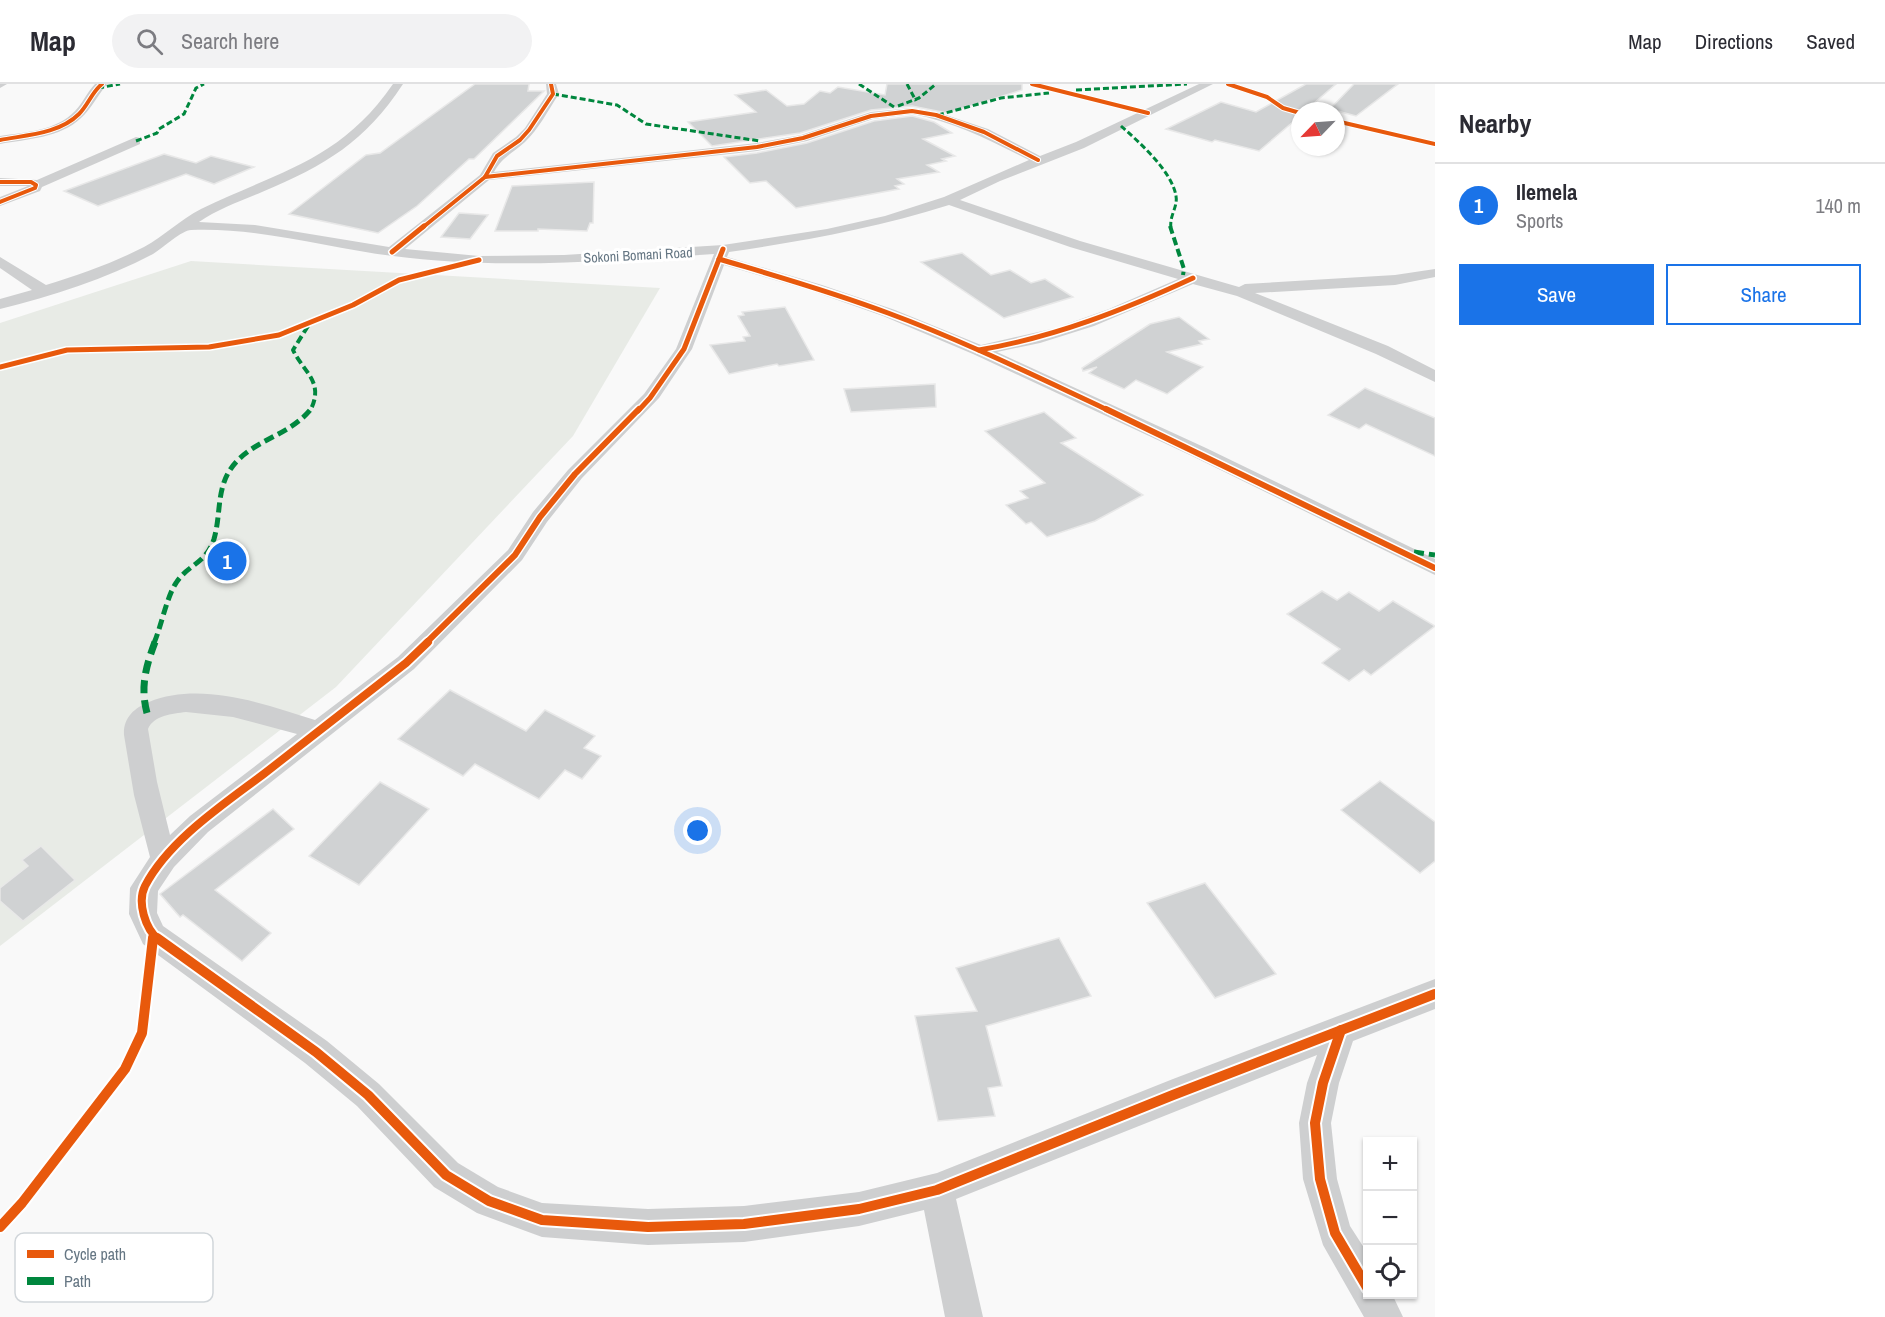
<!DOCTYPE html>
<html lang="en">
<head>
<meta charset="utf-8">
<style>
	:root { --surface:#fff; --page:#f2f2f3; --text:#2b2b33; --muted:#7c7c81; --line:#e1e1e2; --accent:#1a73e8 }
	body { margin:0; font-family:"Archivo Narrow",sans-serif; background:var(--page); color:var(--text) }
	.controls { position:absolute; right:18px; bottom:18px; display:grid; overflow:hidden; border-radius:0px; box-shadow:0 2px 4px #0004 }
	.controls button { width:54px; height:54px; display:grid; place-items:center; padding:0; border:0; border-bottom:2px solid var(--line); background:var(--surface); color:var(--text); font:30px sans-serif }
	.compass { position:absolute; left:1291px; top:18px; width:54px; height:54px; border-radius:50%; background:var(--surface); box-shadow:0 2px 4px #0004; rotate:245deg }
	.you { position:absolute; left:698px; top:747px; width:21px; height:21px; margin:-15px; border:4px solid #fff; border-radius:50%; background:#1a73e8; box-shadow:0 0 0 9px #1a73e833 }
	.badge { display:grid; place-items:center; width:39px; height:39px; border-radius:50%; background:var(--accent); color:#fff; font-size:20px; font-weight:700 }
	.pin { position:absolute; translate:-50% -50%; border:3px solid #fff; box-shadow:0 2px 6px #0006 }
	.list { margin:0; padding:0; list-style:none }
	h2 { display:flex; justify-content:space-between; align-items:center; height:78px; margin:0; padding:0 24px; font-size:26px }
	h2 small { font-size:20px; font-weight:400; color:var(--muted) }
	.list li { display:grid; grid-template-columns:39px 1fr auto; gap:18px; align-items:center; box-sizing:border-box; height:84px; padding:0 24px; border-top:2px solid var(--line) }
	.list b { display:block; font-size:22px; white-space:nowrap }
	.list p { margin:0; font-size:20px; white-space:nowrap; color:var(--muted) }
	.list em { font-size:20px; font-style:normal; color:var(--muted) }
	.actions { display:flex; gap:12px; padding:18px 24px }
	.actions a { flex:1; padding:14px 0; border:2px solid var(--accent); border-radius:0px; text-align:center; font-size:21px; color:var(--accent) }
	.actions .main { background:var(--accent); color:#fff }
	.icon { flex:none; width:33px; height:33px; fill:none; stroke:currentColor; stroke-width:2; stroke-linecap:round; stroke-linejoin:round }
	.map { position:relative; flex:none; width:1435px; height:1233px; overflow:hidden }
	header { display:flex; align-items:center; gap:36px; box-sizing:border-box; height:84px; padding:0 30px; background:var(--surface); border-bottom:2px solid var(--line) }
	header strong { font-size:28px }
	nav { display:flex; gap:33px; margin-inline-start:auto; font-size:21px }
	.search { width:420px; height:54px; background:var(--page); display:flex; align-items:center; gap:15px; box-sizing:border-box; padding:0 21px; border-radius:33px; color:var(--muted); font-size:22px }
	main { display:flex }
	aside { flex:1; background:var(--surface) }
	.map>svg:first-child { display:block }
	.green { fill:#e8ebe6 }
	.building { fill:#d0d2d3; stroke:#e8e8e8; stroke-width:1.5 }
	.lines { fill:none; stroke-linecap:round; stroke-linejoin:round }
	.street { fill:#cecfd0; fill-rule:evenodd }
	.quiet-far3 { stroke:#00873e; stroke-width:3; stroke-dasharray:6 3; stroke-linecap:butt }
	.quiet-far2 { stroke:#00873e; stroke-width:4; stroke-dasharray:8 4; stroke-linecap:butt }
	.quiet-far1 { stroke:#00873e; stroke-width:5; stroke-dasharray:10 5; stroke-linecap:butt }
	.quiet { stroke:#00873e; stroke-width:7; stroke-dasharray:13 7; stroke-linecap:butt }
	.cycleway-far4-casing { stroke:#fff; stroke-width:6 }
	.cycleway-far3-casing { stroke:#fff; stroke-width:8 }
	.cycleway-far2-casing { stroke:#fff; stroke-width:9 }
	.cycleway-far1-casing { stroke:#fff; stroke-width:12 }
	.cycleway-casing { stroke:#fff; stroke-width:14 }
	.cycleway-far4 { stroke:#e8590c; stroke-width:4 }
	.cycleway-far3 { stroke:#e8590c; stroke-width:5 }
	.cycleway-far2 { stroke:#e8590c; stroke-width:6 }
	.cycleway-far1 { stroke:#e8590c; stroke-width:8 }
	.cycleway { stroke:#e8590c; stroke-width:10 }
	.labels { text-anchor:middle; stroke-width:6; stroke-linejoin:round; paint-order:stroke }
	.far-street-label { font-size:14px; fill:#657683; stroke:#fff }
	.key { fill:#fff; stroke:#d1d6da; stroke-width:1.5 }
	.key-label { font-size:16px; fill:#657683 }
</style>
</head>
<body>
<header>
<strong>Map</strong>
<div class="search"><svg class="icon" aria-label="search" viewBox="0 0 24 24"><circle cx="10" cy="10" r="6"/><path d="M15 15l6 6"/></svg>Search here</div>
<nav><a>Map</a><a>Directions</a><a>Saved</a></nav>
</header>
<main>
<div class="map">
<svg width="1435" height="1233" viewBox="0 0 1435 1233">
	<rect width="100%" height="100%" fill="#f9f9f9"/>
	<polygon class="green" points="191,177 660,204 573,352 336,603 0,862 0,239"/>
	<g class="building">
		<polygon points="475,0 529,0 528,7 544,7 474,75 469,75 417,122 378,149 289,130 366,71 380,69"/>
		<polygon points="887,0 1022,0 1022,6 947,29 912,22 871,26 800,49 712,62 688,38 756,28 735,11 766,6 787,22 804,20 820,7 830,9 838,3 885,11"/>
		<polygon points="1306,0 1336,0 1305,27 1300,27 1300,32 1259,67 1215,56 1212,58 1166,45 1221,18 1256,28"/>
		<polygon points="1354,0 1398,0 1356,32 1330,25"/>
		<polygon points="912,32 934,38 952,49 923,55 955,72 942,75 946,77 927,81 939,88 897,95 904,100 895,102 899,105 796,124 766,97 750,99 724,73 757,69 807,59 874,37"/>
		<polygon points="164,70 196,79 211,72 254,83 214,100 186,90 98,122 64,107"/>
		<polygon points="594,98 593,139 590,139 587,147 538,145 538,147 495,147 512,102"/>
		<polygon points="459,129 488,131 470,155 441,153"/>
		<polygon points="962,169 991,191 1010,186 1031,199 1045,195 1073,213 1004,234 921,178"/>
		<polygon points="785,223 814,276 779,282 777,280 729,290 710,261 745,257 743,253 750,252 738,232 744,231 742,228"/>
		<polygon points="1179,233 1209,255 1199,257 1202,260 1167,268 1203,283 1167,310 1136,296 1124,305 1089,289 1097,283 1083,287 1082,284 1150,240"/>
		<polygon points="935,300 936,323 851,328 844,305"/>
		<polygon points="1365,304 1435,334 1435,372 1366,340 1359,345 1328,331"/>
		<polygon points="1044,328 1076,354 1061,359 1143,411 1095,437 1047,453 1031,438 1026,440 1006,421 1028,414 1020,407 1045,399 985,347"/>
		<polygon points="1322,507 1337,516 1349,508 1379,527 1393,517 1435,542 1371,591 1364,586 1349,597 1322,579 1340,565 1287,530"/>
		<polygon points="450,606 526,647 545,626 595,652 584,664 601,672 582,695 565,686 539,715 475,680 463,692 398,655"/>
		<polygon points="1380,697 1435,738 1435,777 1420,789 1341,726"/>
		<polygon points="380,698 429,725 359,801 309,772"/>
		<polygon points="273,725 294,745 215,806 271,849 242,877 183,831 180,833 160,810"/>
		<polygon points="41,762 75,796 23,837 0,817 0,804 28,782 22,776"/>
		<polygon points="1205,799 1276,890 1215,914 1147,819"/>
		<polygon points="1059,854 1091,912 986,942 1002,1002 988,1004 995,1032 938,1037 915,932 977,927 956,884"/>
	</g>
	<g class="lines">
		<g class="street">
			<polygon points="0,0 7,0 0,4"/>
			<path d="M 95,0 L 107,0 C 98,11 91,25 81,34 C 60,54 27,55 0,60 L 0,52 C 26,48 56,47 75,27 C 83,19 87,8 95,0 Z"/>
			<path d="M 393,0 L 403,0 C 365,58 326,81 262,108 C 241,117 218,125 199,138 L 255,141 L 389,163 L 480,91 L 493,69 L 516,53 L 525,44 L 547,10 L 546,0 L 556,0 L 559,10 C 548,26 539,45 525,58 C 512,70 503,72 494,88 L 757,59 L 801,51 L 871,28 L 912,24 L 940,29 L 988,45 L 1040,72 L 1076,58 L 1199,0 L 1213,0 L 1084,64 L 1000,97 L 960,116 L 1080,157 L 1239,203 L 1245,200 L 1395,191 L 1435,185 L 1435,193 L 1395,201 L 1255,209 L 1388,262 L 1435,286 L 1435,298 L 1376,270 L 1237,212 L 1193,200 L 1094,242 L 1040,259 L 997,268 L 1206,364 L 1435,475 L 1435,491 L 1192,372 L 973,270 L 883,232 L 812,207 L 724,181 L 692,265 L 659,314 L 582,394 L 547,438 L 522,476 L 414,585 L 208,748 L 174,783 L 158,807 L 157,829 L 163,842 L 327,957 L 379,1000 L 458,1079 L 498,1103 L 542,1119 L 648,1125 L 744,1122 L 859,1108 L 937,1089 L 1173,995 L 1435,895 L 1435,925 L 1353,957 L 1339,999 L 1331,1039 L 1337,1095 L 1350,1142 L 1368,1170 L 1368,1210 L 1392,1210 L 1403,1233 L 1364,1233 L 1323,1161 L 1303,1095 L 1299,1039 L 1307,999 L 1317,971 L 956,1115 L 983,1233 L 945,1233 L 924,1126 L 859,1142 L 744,1158 L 648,1161 L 542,1153 L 477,1129 L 434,1103 L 357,1022 L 305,979 L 143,860 L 129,830 L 130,804 L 150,773 L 134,711 L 124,651 C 123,634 134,624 149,618 C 201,597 265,620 315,636 L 398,573 L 508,466 L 533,428 L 568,386 L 644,310 L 676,265 L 714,170 C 606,177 500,186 393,172 C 326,164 259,143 191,146 C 182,146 163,164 153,170 C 106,195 52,212 0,225 L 0,215 L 32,206 L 0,184 L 0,173 L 46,201 C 79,191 113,179 144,163 C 164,152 180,136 201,125 C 279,87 340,77 393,0 ZM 912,30 C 955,38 991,57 1029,76 L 944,113 L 885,132 L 827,145 L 723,161 L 564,171 L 479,172 L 405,165 L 489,96 L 757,67 L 807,57 L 873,35 ZM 949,121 L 1070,163 L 1178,195 L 1109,225 L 1056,244 L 981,261 L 895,226 L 822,201 L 727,173 L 729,168 C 804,157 876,144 949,121 ZM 186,628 L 233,633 L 297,650 L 190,732 L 170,751 L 157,698 L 148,645 C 154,631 172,630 186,628 Z"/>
			<polygon points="136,53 140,54 140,60 42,103 40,107 0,122 0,113 28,102 0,102 0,94 37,96"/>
		</g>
		<g class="quiet-far3">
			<polyline points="859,0 894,23"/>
			<polyline points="907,0 916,17"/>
			<polyline points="98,4 120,0"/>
			<polyline points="1076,6 1187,0"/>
			<polyline points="553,10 617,21 646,40 760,57"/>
			<polyline points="898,22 919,14 936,0"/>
			<polyline points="938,31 1001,14 1049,9"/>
			<path d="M 1121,42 C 1139,58 1172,87 1176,112 C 1178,123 1169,132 1171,144"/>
			<polyline points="136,57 157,49 159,45 184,30 196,4 204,0"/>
		</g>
		<g class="quiet-far2">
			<polyline points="1170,142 1184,185 1183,191"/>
			<path d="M 308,242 L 293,266 C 304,289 325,298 310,327"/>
		</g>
		<g class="quiet-far1">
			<polyline points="1414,468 1435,471"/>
			<path d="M 154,559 C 161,543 167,512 176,499 C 188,480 206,480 214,455 C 222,427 215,400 237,377 C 258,355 291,350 311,325"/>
		</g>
		<path class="quiet" d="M 147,629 C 140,603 146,582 155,558"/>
		<defs>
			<g id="cycleway-far4">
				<polyline points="1032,0 1148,29"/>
				<polyline points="1228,0 1267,13 1283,24 1300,29"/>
				<polyline points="1336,37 1435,60"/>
				<path d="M 0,56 C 26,51 59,50 79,30 C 88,21 92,8 102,0"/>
				<polyline points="485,93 757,63 803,54 871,32 912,27 936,31 984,48 1038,76"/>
				<polyline points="0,98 31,98 36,101 35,104 0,118"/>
				<polyline points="422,144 485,93 497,72 520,56 529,46 553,10 551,0"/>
			</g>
			<g id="cycleway-far3">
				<polyline points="392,168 424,142"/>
				<path d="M 719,175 C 776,192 833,208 888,229 C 964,257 1037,293 1110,327"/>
				<path d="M 979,266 C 1055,253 1124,226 1193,194"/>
				<polyline points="0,283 67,266 209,263 279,251 353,221 399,196 479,176"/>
				<polyline points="638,327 650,314 684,265 723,165"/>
			</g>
			<g id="cycleway-far2">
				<polyline points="1106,325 1435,484"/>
				<polyline points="426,559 515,471 540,433 575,390 639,325"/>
			</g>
			<g id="cycleway-far1">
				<polyline points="152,856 153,851"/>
				<path d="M 159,856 C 145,845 137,818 145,802 C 169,756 224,720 265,689 C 312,652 359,616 406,579 L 428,558"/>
			</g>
			<g id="cycleway">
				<polyline points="157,854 316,968 368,1011 446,1091 489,1117 542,1136 648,1143 744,1140 859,1125 937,1106 1173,1011 1435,910"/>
				<polyline points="1341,946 1323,999 1315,1039 1320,1095 1335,1149 1368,1205"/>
				<polyline points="0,1143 22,1119 125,985 142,949 153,854"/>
			</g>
		</defs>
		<use href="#cycleway-far4" class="cycleway-far4-casing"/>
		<use href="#cycleway-far3" class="cycleway-far3-casing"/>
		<use href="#cycleway-far2" class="cycleway-far2-casing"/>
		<use href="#cycleway-far1" class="cycleway-far1-casing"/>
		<use href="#cycleway" class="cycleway-casing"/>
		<use href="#cycleway-far4" class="cycleway-far4"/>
		<use href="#cycleway-far3" class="cycleway-far3"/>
		<use href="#cycleway-far2" class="cycleway-far2"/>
		<use href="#cycleway-far1" class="cycleway-far1"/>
		<use href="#cycleway" class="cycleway"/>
	</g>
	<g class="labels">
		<g class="far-street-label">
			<text transform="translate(638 171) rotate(-3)" y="5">Sokoni Bomani Road</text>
		</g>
	</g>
	<rect x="15" y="1149" width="198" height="69" rx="9" class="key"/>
	<rect x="27" y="1166" width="27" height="8" fill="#e8590c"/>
	<rect x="27" y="1193" width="27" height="8" fill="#00873e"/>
	<g class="key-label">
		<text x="64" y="1176">Cycle path</text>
		<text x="64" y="1203">Path</text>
	</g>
</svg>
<div class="controls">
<button>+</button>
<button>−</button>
<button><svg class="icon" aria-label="locate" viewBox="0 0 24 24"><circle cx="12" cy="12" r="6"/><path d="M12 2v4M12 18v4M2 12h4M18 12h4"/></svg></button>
</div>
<svg class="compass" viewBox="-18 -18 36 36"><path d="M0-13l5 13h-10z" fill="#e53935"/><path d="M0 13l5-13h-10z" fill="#7c7c81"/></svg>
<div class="you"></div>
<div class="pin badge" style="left:227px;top:477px">1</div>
</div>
<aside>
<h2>Nearby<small></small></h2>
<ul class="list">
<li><span class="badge">1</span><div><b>Ilemela</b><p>Sports</p></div><em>140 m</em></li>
</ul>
<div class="actions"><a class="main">Save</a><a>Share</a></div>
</aside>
</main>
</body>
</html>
